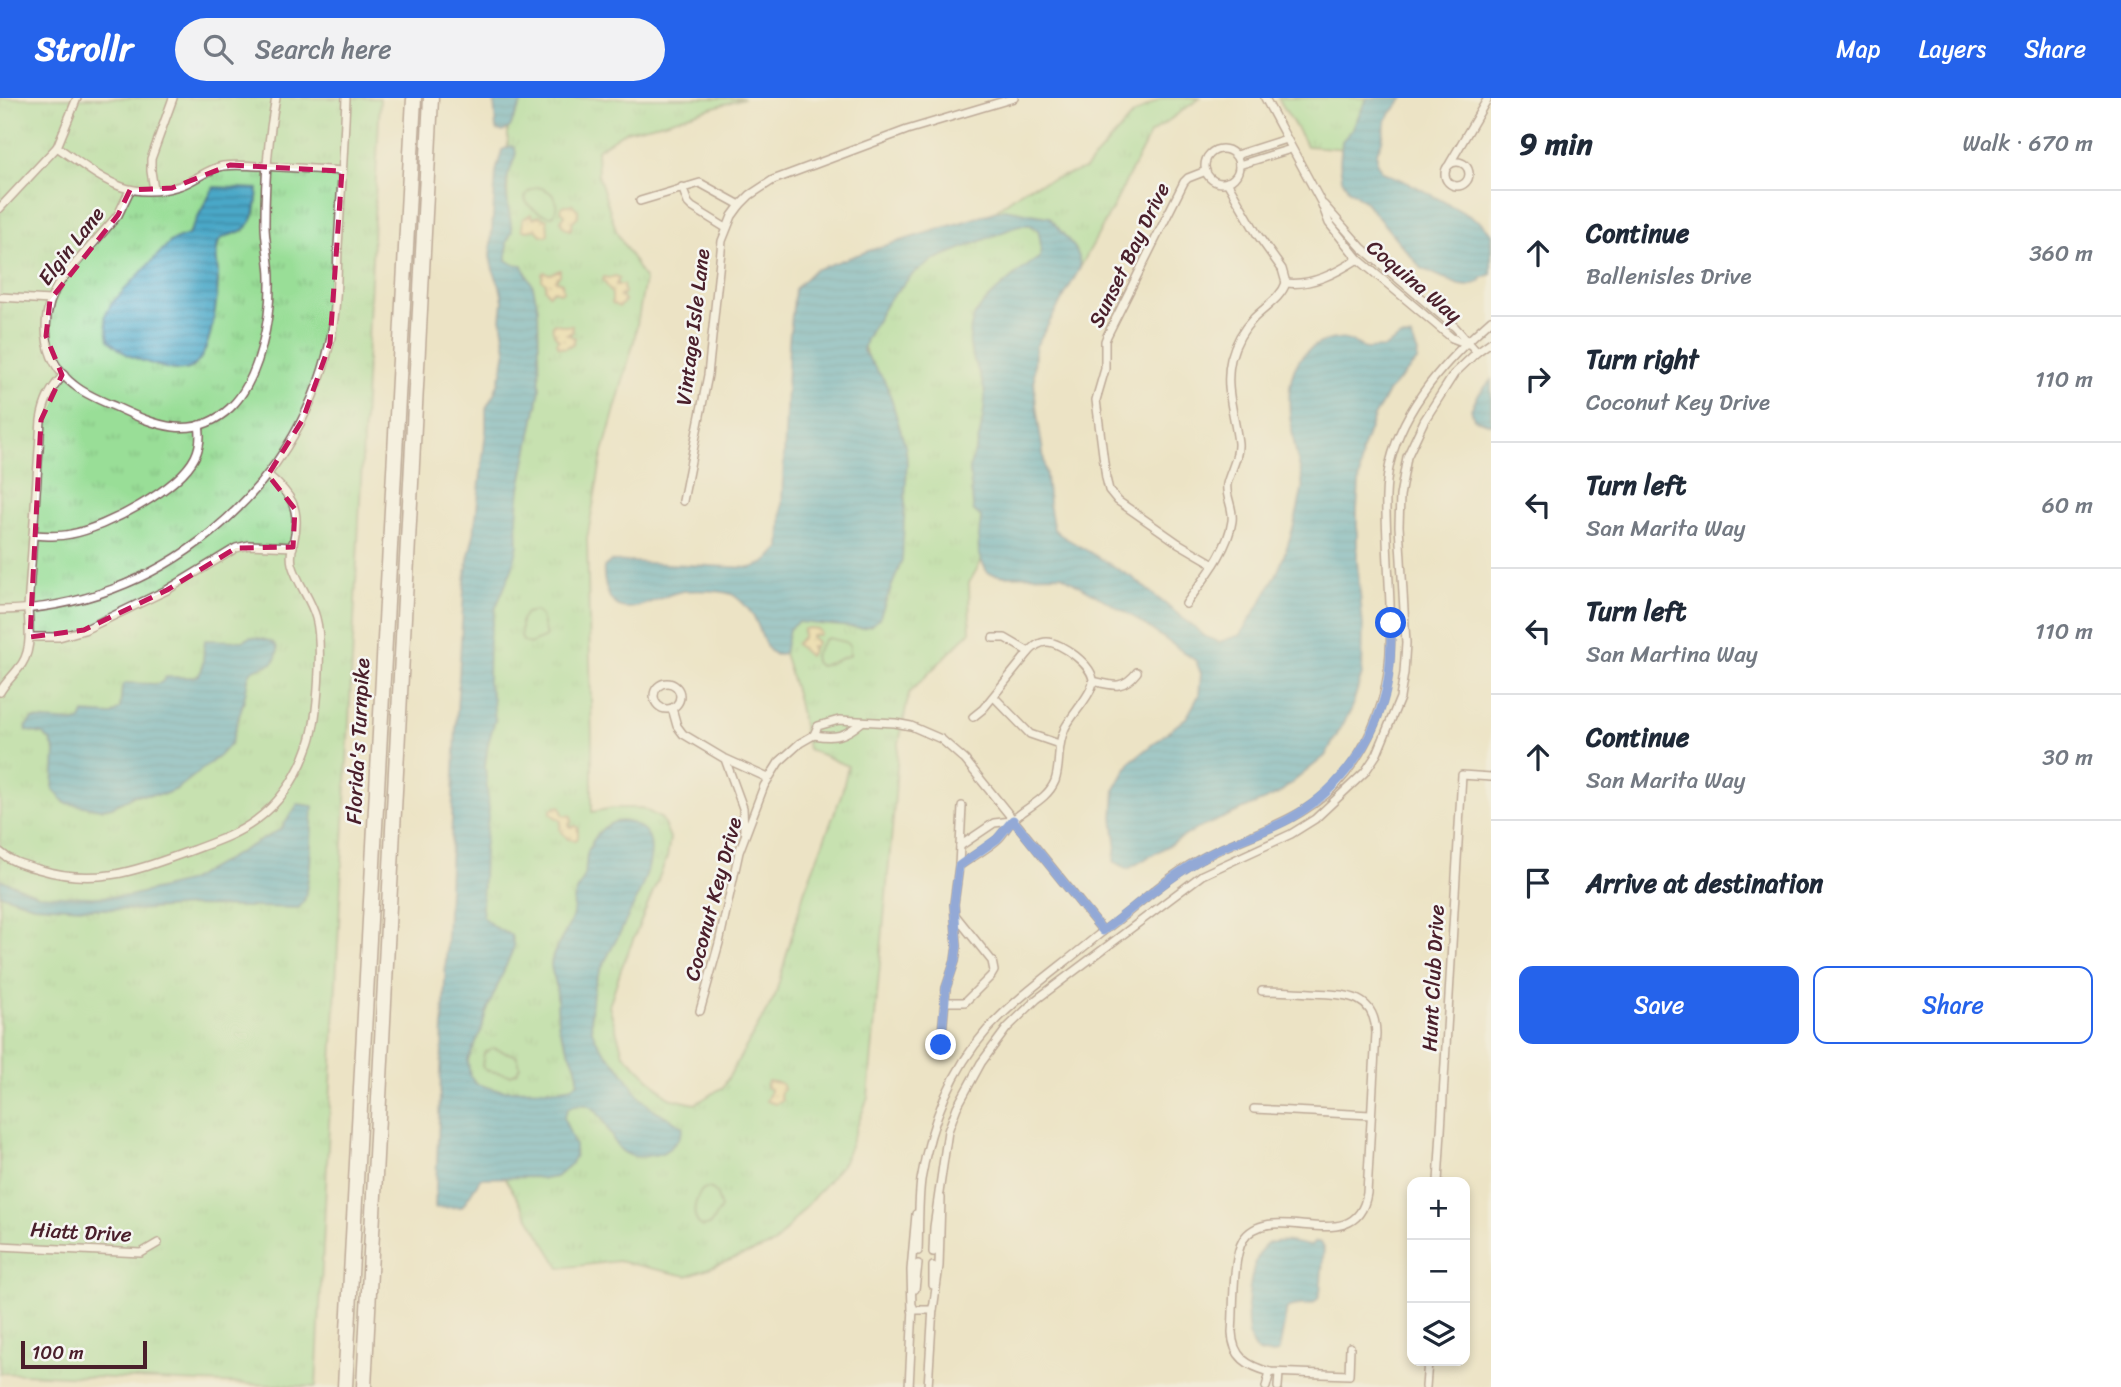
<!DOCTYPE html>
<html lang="en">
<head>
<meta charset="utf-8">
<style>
	:root { --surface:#fff; --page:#f2f2f3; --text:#1f2937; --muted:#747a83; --line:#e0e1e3; --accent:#2563eb }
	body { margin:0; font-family:Sriracha,sans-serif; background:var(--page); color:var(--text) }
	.controls { position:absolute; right:21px; bottom:21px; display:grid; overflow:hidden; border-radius:14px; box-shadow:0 4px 10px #0003 }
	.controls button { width:63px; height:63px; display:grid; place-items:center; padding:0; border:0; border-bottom:2px solid var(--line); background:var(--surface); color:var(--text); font:35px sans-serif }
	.scale { position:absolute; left:21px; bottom:18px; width:126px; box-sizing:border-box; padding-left:7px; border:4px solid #4a1f2b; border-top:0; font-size:19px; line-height:24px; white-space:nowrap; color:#4a1f2b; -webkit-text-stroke:5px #f6f6f2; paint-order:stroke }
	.stop { position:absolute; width:21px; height:21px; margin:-16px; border:5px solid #2563eb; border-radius:50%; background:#fff }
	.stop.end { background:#2563eb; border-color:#fff; box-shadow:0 2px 7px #0008 }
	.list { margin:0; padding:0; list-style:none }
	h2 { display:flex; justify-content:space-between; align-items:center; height:91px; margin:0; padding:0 28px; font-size:30px }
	h2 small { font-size:23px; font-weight:400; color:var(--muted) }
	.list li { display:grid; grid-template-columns:46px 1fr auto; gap:21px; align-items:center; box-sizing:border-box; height:126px; padding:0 28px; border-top:2px solid var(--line) }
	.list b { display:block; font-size:26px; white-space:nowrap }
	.list p { margin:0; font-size:23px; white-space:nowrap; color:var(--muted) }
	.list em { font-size:23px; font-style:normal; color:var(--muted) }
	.actions { display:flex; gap:14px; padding:21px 28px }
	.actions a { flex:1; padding:16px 0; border:2px solid var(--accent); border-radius:14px; text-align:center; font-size:24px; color:var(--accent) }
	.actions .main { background:var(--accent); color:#fff }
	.icon { flex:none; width:38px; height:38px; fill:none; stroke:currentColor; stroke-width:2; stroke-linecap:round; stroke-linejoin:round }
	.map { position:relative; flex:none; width:1491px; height:1289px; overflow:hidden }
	header { display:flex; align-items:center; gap:42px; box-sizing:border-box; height:98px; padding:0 35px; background:var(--accent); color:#fff }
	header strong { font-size:33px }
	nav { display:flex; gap:38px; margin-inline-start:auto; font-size:24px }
	.search { width:490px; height:63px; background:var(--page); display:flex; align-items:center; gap:18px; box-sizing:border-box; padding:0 24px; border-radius:38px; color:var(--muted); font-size:26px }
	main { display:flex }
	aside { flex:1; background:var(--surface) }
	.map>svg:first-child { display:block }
	.grass { fill:url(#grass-tufts); stroke:#727e61; stroke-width:2 }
	.sand { fill:url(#sand-dots); stroke:#9c7c64; stroke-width:2 }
	.pitch { fill:#99de97; stroke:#727e61; stroke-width:2 }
	.water { fill:url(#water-rules); stroke:#4a647a; stroke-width:2 }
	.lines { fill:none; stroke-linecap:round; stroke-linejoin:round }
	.minor-casing { stroke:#836461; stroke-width:10 }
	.motorway-casing { stroke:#836461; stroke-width:17 }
	.minor { stroke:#fff; stroke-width:7 }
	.motorway { stroke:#fff; stroke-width:14 }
	.route { stroke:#2563eb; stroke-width:9 }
	.marked { fill:none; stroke:#c2185b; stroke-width:5; stroke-dasharray:14 9; stroke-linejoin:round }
	.labels { text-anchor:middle; stroke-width:5; stroke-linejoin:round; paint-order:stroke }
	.street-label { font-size:21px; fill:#4a1f2b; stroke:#f6f6f2 }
</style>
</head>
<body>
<header>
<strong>Strollr</strong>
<div class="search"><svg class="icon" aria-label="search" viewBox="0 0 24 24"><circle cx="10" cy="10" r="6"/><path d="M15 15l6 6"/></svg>Search here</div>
<nav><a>Map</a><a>Layers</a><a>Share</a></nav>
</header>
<main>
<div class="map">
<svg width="1491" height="1289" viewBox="0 0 1491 1289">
	<defs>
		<pattern id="grass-tufts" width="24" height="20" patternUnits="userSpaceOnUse" patternTransform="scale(1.75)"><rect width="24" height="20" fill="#99de97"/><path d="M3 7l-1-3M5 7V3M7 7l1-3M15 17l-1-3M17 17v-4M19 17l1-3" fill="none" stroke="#85be82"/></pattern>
		<pattern id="sand-dots" width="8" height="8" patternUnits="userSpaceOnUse" patternTransform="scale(1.75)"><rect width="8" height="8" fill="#eeda9e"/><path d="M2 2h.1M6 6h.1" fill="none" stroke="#cebb88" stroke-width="1.8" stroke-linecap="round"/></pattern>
		<pattern id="water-rules" width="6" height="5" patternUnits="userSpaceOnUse" patternTransform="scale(1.75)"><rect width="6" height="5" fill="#49a8c8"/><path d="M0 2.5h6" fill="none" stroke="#3f88a3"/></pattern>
	</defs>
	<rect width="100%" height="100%" fill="#f6f6f2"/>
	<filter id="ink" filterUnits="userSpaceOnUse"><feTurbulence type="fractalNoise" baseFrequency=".0143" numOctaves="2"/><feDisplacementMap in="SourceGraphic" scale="14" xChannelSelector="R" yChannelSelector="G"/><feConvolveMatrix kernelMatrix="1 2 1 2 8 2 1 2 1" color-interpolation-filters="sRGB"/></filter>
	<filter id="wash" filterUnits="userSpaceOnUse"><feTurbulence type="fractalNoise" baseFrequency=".00686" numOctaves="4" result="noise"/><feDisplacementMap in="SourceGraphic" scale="28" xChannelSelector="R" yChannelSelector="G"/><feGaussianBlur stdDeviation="1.57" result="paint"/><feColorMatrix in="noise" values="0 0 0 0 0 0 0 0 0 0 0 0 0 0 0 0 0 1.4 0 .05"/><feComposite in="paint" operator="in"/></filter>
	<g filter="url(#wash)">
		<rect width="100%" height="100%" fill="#ece3c5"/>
		<g class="grass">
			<polygon points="0,0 380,0 316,1289 0,1275"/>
			<polygon points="522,0 744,0 665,24 626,33 597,52 598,76 617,135 645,182 634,243 602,358 587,441 592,644 592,714 613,710 642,710 662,721 670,740 667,760 621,871 609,908 623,955 669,1000 695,1006 723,989 775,898 804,794 841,698 848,668 808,651 797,599 784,555 784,523 895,356 860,235 895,181 947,148 1026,90 1085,71 1132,18 1161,0 1200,0 1150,36 1113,109 1080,170 1002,202 988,269 990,448 969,485 970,534 909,595 898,650 895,698 868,999 844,1064 774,1146 687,1178 618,1163 560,1170 463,1012 489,487 533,303 507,162 508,19"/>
			<polygon points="1278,0 1379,0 1348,51 1307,48"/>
		</g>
		<g class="sand">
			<polygon points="572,106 578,112 578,118 573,123 571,131 569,132 562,127 561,122 565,117 561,112 562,108"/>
			<polygon points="531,116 533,120 539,118 547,122 548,136 546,138 541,137 536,131 526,133 522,131 523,121"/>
			<polygon points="560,172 560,177 555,182 562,185 563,193 560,195 554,192 549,196 545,191 546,185 542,182 542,176 544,174 550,176"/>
			<polygon points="615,178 619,180 616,187 623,187 624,195 620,198 625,203 619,209 612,205 612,196 603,182 604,179 609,180"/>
			<path d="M 554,225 L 565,228 L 572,227 L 573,234 L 567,236 L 575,240 L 573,246 L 565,250 L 559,249 L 557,245 L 559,242 C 555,239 550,229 554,225 Z"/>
			<polygon points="809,530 817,531 820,534 819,537 811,537 811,539 817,544 815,548 811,549 813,551 809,558 796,546 803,539 804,531"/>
			<polygon points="559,708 561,709 563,717 571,718 572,724 569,726 570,729 576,728 578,730 578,739 576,742 568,741 560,732 561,723 551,716 551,711"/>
			<polygon points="768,983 780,985 784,990 780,996 782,1003 775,1006 766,1003 770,995 770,991 766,989"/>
		</g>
		<g class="pitch">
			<path d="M 537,89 C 553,92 562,104 553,118 C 543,118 527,110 525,100 L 528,94 Z"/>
			<polygon points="535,513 541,518 546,538 544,540 529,546 523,543 521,539 521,522 526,515"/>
			<path d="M 828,540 L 845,544 L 850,548 L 850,557 C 844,559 824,568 819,568 L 815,564 L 814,557 L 824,542 Z"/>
			<polygon points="493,950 517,958 520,968 517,974 511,977 485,972 482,968 484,955"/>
			<path d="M 706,1090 C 718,1090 717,1100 721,1110 L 710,1127 L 702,1129 C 690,1120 694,1103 702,1092 Z"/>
		</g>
		<g class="water">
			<polygon points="494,0 524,0 510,29 503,34 496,32"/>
			<polygon points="1367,0 1404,0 1390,16 1386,23 1382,43 1377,54 1377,66 1383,74 1417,89 1481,124 1491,135 1491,176 1482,180 1480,184 1468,188 1459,187 1421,170 1365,104 1348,91 1342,81 1340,65 1342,43 1352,32"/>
			<path d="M 511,48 L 515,50 L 516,56 L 507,81 L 506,93 L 512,133 L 507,144 L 507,162 L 513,166 L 522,167 L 533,188 L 538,210 L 540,292 L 520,391 L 517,420 L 518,447 L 513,469 L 496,509 L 489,541 L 488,585 L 493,600 L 495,622 L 488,646 L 485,668 L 489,712 L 484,752 L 482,809 L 483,819 L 494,829 L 511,837 L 514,849 L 486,915 L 481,933 L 468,962 L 470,978 L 476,986 L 494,991 L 503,992 L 561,991 L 572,989 L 578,984 C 579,967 565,947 559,930 C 556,916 558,901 556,887 C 555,880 551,874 551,867 C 551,853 568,834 572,819 C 574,814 573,808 574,803 C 575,794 581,787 584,779 C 587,771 585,761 588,753 C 598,729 616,714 641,730 C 677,752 605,854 596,883 C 592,895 589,924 593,935 C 599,951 616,964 625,977 C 632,987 637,998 647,1006 C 658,1016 672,1020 683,1029 C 682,1039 673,1049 664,1054 C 660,1057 653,1057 648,1058 C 610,1064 614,1029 594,1011 C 586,1005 576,1006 568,1010 L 564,1020 L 575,1048 L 575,1057 L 571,1066 L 556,1079 L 545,1081 L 534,1079 L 481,1080 L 462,1109 L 435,1110 L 456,629 L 464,490 L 468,461 L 474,436 L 486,332 L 486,310 L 494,296 L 502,274 L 506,252 L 501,221 L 503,203 L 500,188 L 493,172 L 490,159 L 496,74 L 502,52 Z"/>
			<path d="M 214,89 L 258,91 C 257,100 257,114 252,122 C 241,141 223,134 219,144 C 214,153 218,166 218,176 C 218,198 212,259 191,270 C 183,274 173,272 165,270 C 140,262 128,261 109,242 L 105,218 L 112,205 L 171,143 L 188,137 Z"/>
			<path d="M 1004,111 L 1049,119 L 1075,150 L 1079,159 L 1080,170 L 1036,248 C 1030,285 1039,325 1044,361 C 1047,384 1048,408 1054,431 L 1059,436 L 1133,480 L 1206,539 L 1219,544 L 1240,537 C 1253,516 1271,491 1280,468 C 1289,445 1298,415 1302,391 C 1304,380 1298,366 1296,355 C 1288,314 1277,255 1330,242 C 1343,239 1355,244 1365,251 L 1383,250 L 1401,239 L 1411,239 L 1418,255 L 1417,263 L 1388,294 L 1374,319 L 1362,352 L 1357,411 L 1357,463 L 1363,528 L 1362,576 L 1351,612 L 1325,658 L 1277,697 L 1197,731 L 1128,771 L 1114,764 L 1116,744 L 1113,720 L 1115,691 L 1130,664 L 1187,619 L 1199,597 L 1201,576 L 1196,563 L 1132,518 L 1061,477 L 1004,478 L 988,475 C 974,453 979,442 981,419 L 973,412 C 973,397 969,383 970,369 C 971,361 975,355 977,348 C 981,333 984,316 985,300 C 985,281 973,267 970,248 C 969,240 970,230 973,221 C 979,204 1023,170 1040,159 C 1042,149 1041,142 1038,132 L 1030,127 L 1020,127 L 936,161 L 914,175 L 888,203 L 866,241 L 863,253 L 884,282 L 889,293 L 906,351 L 907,364 L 902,462 L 879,521 L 872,527 L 862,530 L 798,524 L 789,531 L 784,555 L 776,557 C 762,550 762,534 755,521 C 751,513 740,501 733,497 C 724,492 694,492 684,493 C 661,495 620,529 608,495 C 605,487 603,478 604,469 L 611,463 L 751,470 L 765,465 L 780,450 L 789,243 L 795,191 L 814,172 L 871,152 Z"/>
			<polygon points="1491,282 1491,326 1474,321 1471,311 1478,297"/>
			<path d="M 250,539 C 268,541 286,544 273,565 L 253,572 L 249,577 L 244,602 L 231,645 L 219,658 L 177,691 L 162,697 L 135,697 L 112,709 L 101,711 L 65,705 L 53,691 L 55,653 L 50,642 L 42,636 L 27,633 L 26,628 L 32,621 L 76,624 L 81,622 L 84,615 L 112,617 L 120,610 L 122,588 L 126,585 L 158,586 L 162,584 L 166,579 L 193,579 L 199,577 L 202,571 L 205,542 L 243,543 Z"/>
			<polygon points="298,706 313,708 310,768 305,801 299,810 191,808 139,812 100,811 33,807 0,796 0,781 38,797 92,799 129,798 186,784 281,731"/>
			<path d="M 1315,1144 L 1319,1144 L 1324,1149 L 1320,1196 C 1315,1213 1299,1203 1287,1210 L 1279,1253 L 1274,1256 C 1267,1256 1259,1256 1254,1250 C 1241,1234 1249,1157 1267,1146 C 1279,1140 1298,1146 1311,1148 Z"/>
		</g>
	</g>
	<g filter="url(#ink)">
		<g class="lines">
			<defs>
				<g id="minor">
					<polyline points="1265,0 1321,104 1329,125 1358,161 1452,240 1468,246"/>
					<path d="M 57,49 C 98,77 125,105 179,88 C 195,83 207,71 223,68 C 236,66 249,68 261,68 C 288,69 315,71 342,73"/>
					<circle cx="1222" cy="68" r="17"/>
					<polyline points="1236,57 1286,41"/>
					<circle cx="1457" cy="76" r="12"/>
					<polyline points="1450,65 1488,0"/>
					<polyline points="1239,67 1291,51"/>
					<polyline points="1206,73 1188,80 1184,84 1107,238 1105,243 1105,271 1096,302 1106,380 1109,392 1118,403 1178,445 1214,466"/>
					<polyline points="1227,84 1257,136 1282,171 1286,185"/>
					<polyline points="682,89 688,105 692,109 726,130"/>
					<path d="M 130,92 L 118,117 L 61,182 C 39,215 40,261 74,287 C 86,297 102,303 116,309 C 155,327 193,344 230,310 C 260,282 271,220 270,180 C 270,161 264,141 265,122 C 265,81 268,40 276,0"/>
					<polyline points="154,92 151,73 151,61 173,0"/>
					<polyline points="640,103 700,85 740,107"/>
					<polyline points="1324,107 1362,150 1455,229 1477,254"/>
					<polyline points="0,110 57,49 77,0"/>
					<path d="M 1286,185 C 1312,188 1336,175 1358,161"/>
					<polyline points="0,199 50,202"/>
					<polyline points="683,403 708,277 722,143 732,118 740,107 750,97 773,82 907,32 1014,0"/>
					<path d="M 33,437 C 46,438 58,439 71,436 C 105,430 179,391 195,359 C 200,349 201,338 199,327"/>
					<path d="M 1186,506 C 1203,482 1228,453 1232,423 C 1234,410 1225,398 1227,386 C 1230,373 1239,360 1238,345 C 1235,317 1224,290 1231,261 C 1235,246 1243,231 1254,220 C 1266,208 1281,200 1286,185"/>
					<path d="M 0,512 C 156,511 296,396 330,244 C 337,212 337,181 338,149 C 341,99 344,50 346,0"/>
					<polyline points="30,539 59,539 84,532 167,492 236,450 249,447 293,449"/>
					<polyline points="993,540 1005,540 1029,554"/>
					<path d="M 1093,583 C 1113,588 1123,592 1137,574"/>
					<circle cx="667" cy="598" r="13"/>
					<path d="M 0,594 C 5,585 12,579 18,571 C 33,555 29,531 28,510 L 41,322 C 44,304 50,291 64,277"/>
					<polyline points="994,599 1030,636 1059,646"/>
					<polyline points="672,610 677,628 683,636 725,661 743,710 744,732"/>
					<path d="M 814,637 C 836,641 845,638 862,624"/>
					<polyline points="726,661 768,680"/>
					<polyline points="960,748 994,725 1012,723"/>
					<path d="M 0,754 C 11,764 24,767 38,771 C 98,789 137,772 193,752 C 214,744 236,737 255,723 C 281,704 299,676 309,646 C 318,621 323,545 316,520 C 311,501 297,485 292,466 C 290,457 292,450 294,441 C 301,410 291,396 268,377"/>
					<path d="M 959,768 C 971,759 988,751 999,740 C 1004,735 1007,728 1012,723 C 1026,709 1047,702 1055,683 C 1061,666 1056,649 1065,630 C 1071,618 1092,596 1093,584 C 1094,568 1061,544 1047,544 C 1039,544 1034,549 1029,554 L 983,611 L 973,619"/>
					<path d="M 1262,893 C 1278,893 1295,894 1311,895 C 1342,897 1375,894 1376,935 L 1367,1095 C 1357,1163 1270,1099 1243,1142 C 1232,1160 1234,1212 1232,1234 C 1233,1260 1248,1268 1270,1274 L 1349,1277 L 1350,1249"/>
					<polyline points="945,904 965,904 991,878 994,873 992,863 955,817"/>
					<polyline points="700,913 719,845 739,754 764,688 779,664 800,645 814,637 818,628 839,622 895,625 911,628 941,641 965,662 1103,833"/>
					<polyline points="941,947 946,890 955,863 957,848 954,806 959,768 962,708"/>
					<polyline points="1254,1011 1371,1017"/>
					<polyline points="1438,1084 1462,677 1491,679"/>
					<polyline points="916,1116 911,1172 912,1212 933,1212 939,1168 941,1100"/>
					<polyline points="0,1148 141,1155 158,1145"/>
					<path d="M 918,1153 C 919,1130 918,1105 921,1082 C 930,1028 950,974 987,932 C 1017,899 1056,872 1091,843 C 1104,832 1119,822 1133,810 C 1157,790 1181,770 1210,756 C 1258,732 1311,721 1346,675 C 1404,597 1390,532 1387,442 C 1386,416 1384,391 1390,365 C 1404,307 1447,261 1491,222"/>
					<polyline points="933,1154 934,1129 948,1033 957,1009 981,965 1007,930 1037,901 1202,777 1291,736 1315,721 1365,674 1377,656 1400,600 1404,575 1406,545 1399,428 1400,398 1407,359 1424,323 1454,276 1477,254 1491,244"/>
					<polyline points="933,1168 933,1187"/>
					<polyline points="915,1191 918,1166"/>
					<polyline points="909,1289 913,1209"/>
					<polyline points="928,1289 933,1209"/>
					<polyline points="1266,1289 1270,1274"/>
					<polyline points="1278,1289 1279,1275"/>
					<polyline points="1426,1289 1428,1263"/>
				</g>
				<g id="motorway">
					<polyline points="345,1289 414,0"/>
					<polyline points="364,1289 431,0"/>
				</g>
			</defs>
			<use href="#minor" class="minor-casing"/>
			<use href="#motorway" class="motorway-casing"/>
			<use href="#minor" class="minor"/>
			<use href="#motorway" class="motorway"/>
		</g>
	</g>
	<g class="lines" filter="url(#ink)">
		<path class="route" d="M 941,947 L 946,890 L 955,863 L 957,848 L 954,806 L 959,768 L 997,741 L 1013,722 L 1103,833 C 1137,807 1169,779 1206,758 C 1232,743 1262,736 1289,721 C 1334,696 1368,653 1383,604 C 1391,579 1391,551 1391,525"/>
	</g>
	<path d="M0 0H1491V1289H0ZM 230,67 L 342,73 L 330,245 L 303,321 L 268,377 L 295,411 L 293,449 L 236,450 L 167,492 L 84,532 L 30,539 L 41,322 L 62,277 L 46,238 L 50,202 L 118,117 L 130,92 L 172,90 Z" fill="#ece3c5" fill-opacity=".55" fill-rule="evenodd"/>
	<path class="marked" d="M 230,67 L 342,73 L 330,245 L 303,321 L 268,377 L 295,411 L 293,449 L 236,450 L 167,492 L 84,532 L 30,539 L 41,322 L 62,277 L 46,238 L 50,202 L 118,117 L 130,92 L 172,90 Z"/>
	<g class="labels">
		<g class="street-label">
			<text transform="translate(71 148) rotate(-52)" y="7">Elgin Lane</text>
			<text transform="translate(1129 157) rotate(-64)" y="7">Sunset Bay Drive</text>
			<text transform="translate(1414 183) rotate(40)" y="7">Coquina Way</text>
			<text transform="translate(693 229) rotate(-83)" y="7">Vintage Isle Lane</text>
			<text transform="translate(358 643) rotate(-87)" y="7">Florida's Turnpike</text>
			<text transform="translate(713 801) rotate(-75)" y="7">Coconut Key Drive</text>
			<text transform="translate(1433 880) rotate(-87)" y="7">Hunt Club Drive</text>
			<text transform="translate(81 1134) rotate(3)" y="7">Hiatt Drive</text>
		</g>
	</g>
</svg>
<div class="controls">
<button>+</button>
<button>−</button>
<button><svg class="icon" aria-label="layers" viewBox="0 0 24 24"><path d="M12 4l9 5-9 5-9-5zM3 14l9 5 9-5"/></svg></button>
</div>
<div class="scale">100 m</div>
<div class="stop" style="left:1391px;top:525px"></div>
<div class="stop end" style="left:941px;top:947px"></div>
</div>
<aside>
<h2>9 min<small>Walk · 670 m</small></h2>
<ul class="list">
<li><svg class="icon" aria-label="ahead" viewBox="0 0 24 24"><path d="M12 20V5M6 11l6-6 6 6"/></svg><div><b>Continue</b><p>Ballenisles Drive</p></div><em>360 m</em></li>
<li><svg class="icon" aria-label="right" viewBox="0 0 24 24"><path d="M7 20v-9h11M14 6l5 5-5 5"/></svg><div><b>Turn right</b><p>Coconut Key Drive</p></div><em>110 m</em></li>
<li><svg class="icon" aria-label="left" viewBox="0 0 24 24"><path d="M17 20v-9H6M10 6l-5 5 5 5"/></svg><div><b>Turn left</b><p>San Marita Way</p></div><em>60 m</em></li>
<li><svg class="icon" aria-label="left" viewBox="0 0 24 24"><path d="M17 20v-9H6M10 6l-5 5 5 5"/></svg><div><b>Turn left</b><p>San Martina Way</p></div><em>110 m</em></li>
<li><svg class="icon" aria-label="ahead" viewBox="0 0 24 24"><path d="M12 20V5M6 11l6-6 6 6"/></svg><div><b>Continue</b><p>San Marita Way</p></div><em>30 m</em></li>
<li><svg class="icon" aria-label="arrive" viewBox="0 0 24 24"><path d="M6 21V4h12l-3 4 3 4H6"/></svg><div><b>Arrive at destination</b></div></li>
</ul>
<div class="actions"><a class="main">Save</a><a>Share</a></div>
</aside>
</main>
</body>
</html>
